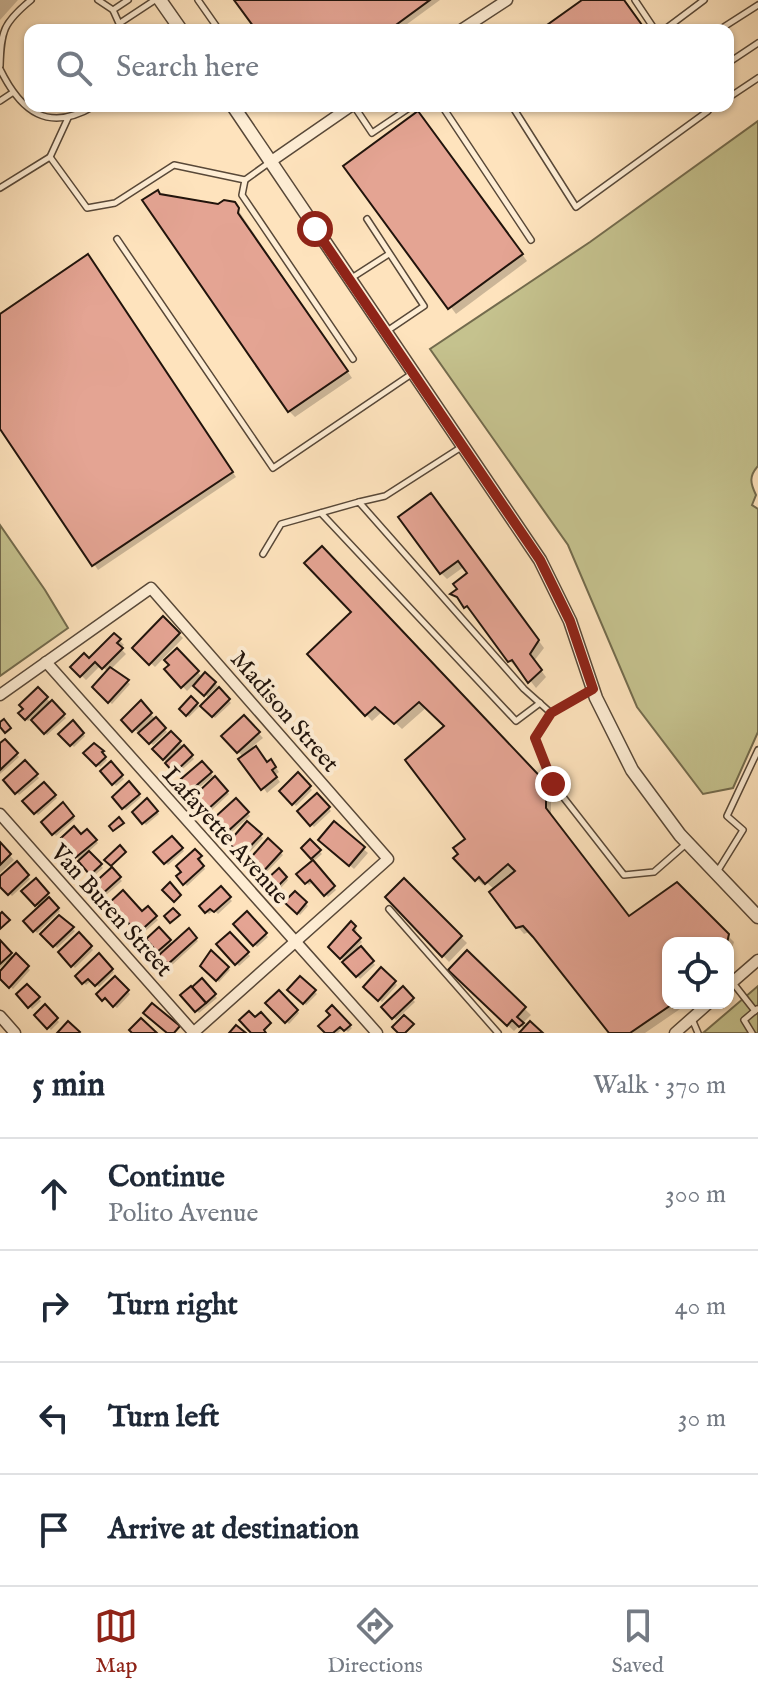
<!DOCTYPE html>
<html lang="en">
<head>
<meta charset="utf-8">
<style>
	:root { --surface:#fff; --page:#f6f6f7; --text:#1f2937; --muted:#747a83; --line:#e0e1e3; --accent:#8f2418 }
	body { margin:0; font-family:"IM FELL English",serif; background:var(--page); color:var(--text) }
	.controls { position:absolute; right:24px; bottom:24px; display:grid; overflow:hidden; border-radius:16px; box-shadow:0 2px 6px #0004 }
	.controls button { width:72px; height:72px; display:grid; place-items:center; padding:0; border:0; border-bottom:2px solid var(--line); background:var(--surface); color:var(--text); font:40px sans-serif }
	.stop { position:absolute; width:24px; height:24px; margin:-18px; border:6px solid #8f2418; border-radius:50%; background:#fff }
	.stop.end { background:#8f2418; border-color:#fff; box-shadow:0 2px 8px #0008 }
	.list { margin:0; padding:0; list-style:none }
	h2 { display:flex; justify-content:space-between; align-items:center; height:104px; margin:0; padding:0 32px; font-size:34px }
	h2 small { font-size:26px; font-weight:400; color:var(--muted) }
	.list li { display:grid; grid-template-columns:52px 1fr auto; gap:24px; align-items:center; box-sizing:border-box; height:112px; padding:0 32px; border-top:2px solid var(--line) }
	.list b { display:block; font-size:30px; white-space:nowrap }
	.list p { margin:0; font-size:26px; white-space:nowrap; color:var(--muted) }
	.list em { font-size:26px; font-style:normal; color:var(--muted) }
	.icon { flex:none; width:44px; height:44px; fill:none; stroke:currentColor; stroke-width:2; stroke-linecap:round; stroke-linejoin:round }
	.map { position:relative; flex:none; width:758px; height:1033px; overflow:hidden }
	.search { position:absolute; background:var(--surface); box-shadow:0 2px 6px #0004; left:24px; right:24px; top:24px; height:88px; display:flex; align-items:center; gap:20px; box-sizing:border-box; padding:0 28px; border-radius:16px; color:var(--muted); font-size:30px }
	.sheet { height:552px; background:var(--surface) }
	nav { display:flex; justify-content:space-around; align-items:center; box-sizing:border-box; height:112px; border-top:2px solid var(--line); background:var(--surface); font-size:22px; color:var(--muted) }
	nav a { display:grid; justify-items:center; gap:4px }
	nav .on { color:var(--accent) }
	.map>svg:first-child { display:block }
	.green { fill:#c5c28e; stroke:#736b4d; stroke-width:2 }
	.shadow { fill:#0003 }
	.building { fill:#e4a493; stroke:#21140c; stroke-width:2 }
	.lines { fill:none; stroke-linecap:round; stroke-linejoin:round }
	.service-casing { stroke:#584838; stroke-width:8 }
	.minor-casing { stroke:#584838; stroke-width:13 }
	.tertiary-casing { stroke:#584838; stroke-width:15 }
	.service { stroke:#feedd4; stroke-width:5 }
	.minor { stroke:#feedd4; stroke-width:10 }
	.tertiary { stroke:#feedd4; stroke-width:12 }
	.route { stroke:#8f2418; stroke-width:10 }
	.labels { text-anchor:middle; stroke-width:8; stroke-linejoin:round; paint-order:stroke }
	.street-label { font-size:24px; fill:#21140c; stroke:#feedd4 }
</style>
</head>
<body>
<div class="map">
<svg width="758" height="1033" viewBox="0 0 758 1033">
	<rect width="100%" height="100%" fill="#fee3bd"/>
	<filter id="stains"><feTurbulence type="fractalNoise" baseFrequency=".0025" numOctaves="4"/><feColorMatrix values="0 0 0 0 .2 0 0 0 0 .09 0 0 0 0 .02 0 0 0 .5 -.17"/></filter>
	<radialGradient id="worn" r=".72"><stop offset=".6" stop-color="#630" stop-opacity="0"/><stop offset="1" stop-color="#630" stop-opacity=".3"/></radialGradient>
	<g class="green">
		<path d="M 758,121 L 758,466 C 749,476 750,483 756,495 L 752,505 L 758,509 L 758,732 L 733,788 L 703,794 L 637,707 L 568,545 L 430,349 L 590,242 Z"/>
		<polygon points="0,525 45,590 68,628 0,676"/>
		<polygon points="758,986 758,1033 703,1033"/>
	</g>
	<g class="shadow">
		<polygon points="0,0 18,0 0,20"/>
		<polygon points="236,0 440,0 399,30 258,30"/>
		<polygon points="585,0 625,0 646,30 544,30"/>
		<polygon points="424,120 527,261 456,314 346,166"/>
		<polygon points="161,196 219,206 234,204 352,378 295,417 289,411"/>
		<polygon points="92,261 236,477 98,570 0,425 0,316"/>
		<polygon points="437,502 544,648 534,661 546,677 536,688 518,665 516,667 510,661 473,611 471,612 453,594 470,574 465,566 447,579 441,573"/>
		<polygon points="322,549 554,795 551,798 551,816 630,917 677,885 734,942 728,962 728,943 668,943 668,1003 678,1003 680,1009 645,1033 612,1033 531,931 524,934 518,927 495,890 486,882 483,885 456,858 468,839 446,726 427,707 402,729 383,711 372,721 310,654 353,612"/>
		<polygon points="163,619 183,638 155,667 135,648"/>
		<polygon points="114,635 124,645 120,648 126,654 110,670 130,684 112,704 94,687 108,672 101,665 86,680 73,667 89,661"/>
		<polygon points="177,651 203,678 206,675 218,686 208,696 211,699 219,690 231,703 215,718 203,706 210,699 194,684 187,691 167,670"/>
		<polygon points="38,690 66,718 47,735 31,718 28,721 21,713"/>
		<polygon points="191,699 199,707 189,717 182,709"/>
		<polygon points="141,703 167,732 153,745 124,720"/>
		<polygon points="244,718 263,738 253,746 268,764 275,766 279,772 275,775 280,782 267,793 244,758 224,736"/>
		<polygon points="73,723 85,736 74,747 61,734"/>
		<polygon points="171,733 194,759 177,774 155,749"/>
		<polygon points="5,741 19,757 0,774 0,746"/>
		<polygon points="94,746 105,755 103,756 107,760 100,767 86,753"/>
		<polygon points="25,763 39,778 19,795 6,780"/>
		<polygon points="202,763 213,776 194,792 183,780"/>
		<polygon points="111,764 124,779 116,786 103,771"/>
		<polygon points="298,775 312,790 296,806 281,791"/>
		<polygon points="215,779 229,794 211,811 197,796"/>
		<polygon points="44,784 57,798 38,815 25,801"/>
		<polygon points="129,784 141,797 126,810 114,797"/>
		<polygon points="317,796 331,811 314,827 300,812"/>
		<polygon points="236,800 250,816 231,833 217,818"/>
		<polygon points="147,801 159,814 146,825 135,812"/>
		<polygon points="63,805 75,819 56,836 44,822"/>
		<polygon points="248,824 263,838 246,856 230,843"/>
		<polygon points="334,824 368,853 354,869 321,840"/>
		<polygon points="87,831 98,843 88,852 103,868 94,876 70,850"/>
		<polygon points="172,839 184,851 168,865 156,853"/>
		<polygon points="268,841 283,855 263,876 248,862"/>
		<polygon points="310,842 322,854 315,860 303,848"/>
		<polygon points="0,845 14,860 0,873"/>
		<polygon points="195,852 202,859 199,862 205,869 187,886 179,877"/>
		<polygon points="312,863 336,890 328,897 314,881 309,885 299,874"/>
		<polygon points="17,864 30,879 12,896 0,884 0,879"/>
		<polygon points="112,870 122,881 105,896 95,885"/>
		<polygon points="279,870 288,880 280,889 270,879"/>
		<polygon points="36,881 60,911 37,933 26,921 40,908 24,891"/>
		<polygon points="404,881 467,943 449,962 388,897"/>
		<polygon points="221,889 232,901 218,914 214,910 209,914 201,906"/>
		<polygon points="295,893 308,906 300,915 287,902"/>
		<polygon points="112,903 142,914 148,909 158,920 142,934"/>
		<polygon points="247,914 268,937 257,947 236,924"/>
		<polygon points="59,918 75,931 57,948 43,934"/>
		<polygon points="351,924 357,930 354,934 362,942 358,946 375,965 360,979 331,947"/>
		<polygon points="159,930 173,945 188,931 198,941 172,965 148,939"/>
		<polygon points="230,934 250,956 239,966 219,945"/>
		<polygon points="79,935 93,950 75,968 60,952"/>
		<polygon points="0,943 14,958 16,956 30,970 13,989 0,977 8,964 6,962 0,968"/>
		<polygon points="211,953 230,970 219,982 202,966"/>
		<polygon points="467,953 531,1015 522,1024 540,1033 522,1033 525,1030 520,1025 514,1031 451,970"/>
		<polygon points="99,956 114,972 99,987 92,980 86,985 78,976"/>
		<polygon points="382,970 397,985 382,1002 366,987"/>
		<polygon points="115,978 130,994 117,1008 99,994"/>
		<polygon points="300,979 317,994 306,1005 290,990"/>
		<polygon points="202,981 217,998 199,1013 183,996"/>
		<polygon points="27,986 41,1001 32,1009 19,994"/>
		<polygon points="403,989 415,1002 396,1020 384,1007"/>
		<polygon points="279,992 299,1013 289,1024 268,1003"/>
		<polygon points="45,1007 59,1022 51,1030 37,1015"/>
		<polygon points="332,1008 352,1028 348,1032 343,1028 338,1033 328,1033"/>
	</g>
	<g class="building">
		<polygon points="234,0 430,0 389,30 256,30"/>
		<polygon points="582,0 624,0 642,25 635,30 540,30"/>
		<polygon points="418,111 523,254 448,309 343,166"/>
		<polygon points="158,190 160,194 218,204 224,200 235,202 239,208 238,213 348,371 288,412 142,200"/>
		<polygon points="88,254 233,472 92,566 0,429 0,314"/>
		<polygon points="431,493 539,640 530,654 542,670 528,683 512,660 508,662 467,606 464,608 457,597 450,594 457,589 453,584 467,573 458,561 440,574 398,517"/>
		<polygon points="322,546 550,787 546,791 546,808 629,916 677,882 729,934 727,943 668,943 668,1003 674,1003 630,1033 609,1033 533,937 523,926 516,928 489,892 515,871 508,864 485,884 479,877 475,881 453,858 458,854 453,848 465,839 405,760 444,726 419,702 394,724 375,707 365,716 307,654 351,612 304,563"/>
		<polygon points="163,616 180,633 149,665 132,648"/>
		<polygon points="114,633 121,639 117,643 123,648 102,669 95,662 80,677 70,667 84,653 89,658"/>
		<polygon points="177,648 199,671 181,688 164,669 169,665 164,660"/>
		<polygon points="110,667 129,680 108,703 92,687"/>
		<polygon points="205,672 216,682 204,696 193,686"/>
		<polygon points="38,687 48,697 25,720 18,713 23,709 19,705"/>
		<polygon points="219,687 230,699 212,717 200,706"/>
		<polygon points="191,696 198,703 186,716 179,709"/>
		<polygon points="52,700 65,714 44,734 31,720"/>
		<polygon points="141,700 152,713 132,732 121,720"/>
		<polygon points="244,715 260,732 237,753 221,736"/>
		<polygon points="156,717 166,728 149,744 138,733"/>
		<polygon points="4,719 11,728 5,733 0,727 0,722"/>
		<polygon points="73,720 84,733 70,746 58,734"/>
		<polygon points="171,731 181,741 163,760 152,749"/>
		<polygon points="5,739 18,753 0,770 0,743"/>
		<polygon points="94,743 104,751 102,752 106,757 96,766 83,753"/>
		<polygon points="184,745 193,755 174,773 165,763"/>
		<polygon points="256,746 267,762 271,759 276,767 272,770 277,777 261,790 238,759"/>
		<polygon points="25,760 38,774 15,794 3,780"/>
		<polygon points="111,761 123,775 112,785 100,771"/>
		<polygon points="202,761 212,772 190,791 181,779"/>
		<polygon points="298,772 311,786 292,805 279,791"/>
		<polygon points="215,776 228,791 207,810 194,796"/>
		<polygon points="129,781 140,794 122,809 112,797"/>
		<polygon points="44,782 56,795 34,814 22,801"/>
		<polygon points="317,793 330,807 310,826 297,811"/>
		<polygon points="147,798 158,811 142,824 132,812"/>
		<polygon points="236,798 249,812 227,832 214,818"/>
		<polygon points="63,802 74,816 52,835 41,822"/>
		<polygon points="119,817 124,823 113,831 109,826"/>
		<polygon points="247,821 262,834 242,855 228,843"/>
		<polygon points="334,821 365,847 349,866 318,840"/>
		<polygon points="74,826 81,834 87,829 97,840 75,858 61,838"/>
		<polygon points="172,836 183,848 164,864 153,852"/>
		<polygon points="268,838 282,851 260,875 246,863"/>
		<polygon points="310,839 321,850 311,859 301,848"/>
		<polygon points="0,842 11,854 0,865"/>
		<polygon points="120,845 126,852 111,866 104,860"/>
		<polygon points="195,849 202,856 198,859 204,866 183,885 176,876 181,872 176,866"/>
		<polygon points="89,851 102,864 90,875 78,861"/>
		<polygon points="313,860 335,886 324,896 310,880 305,884 296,874"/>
		<polygon points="17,861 29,875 8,895 0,887 0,876"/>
		<polygon points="112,867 121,877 101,895 92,885"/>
		<polygon points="279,868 287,877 276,888 267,879"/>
		<polygon points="36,878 49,893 35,906 21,891"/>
		<polygon points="404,878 462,936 442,957 385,897"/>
		<polygon points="170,882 181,895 174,902 162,890"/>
		<polygon points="221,886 231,897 214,912 210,909 205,913 199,906"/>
		<polygon points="123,890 142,911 148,906 157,916 138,933 109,903"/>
		<polygon points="295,891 307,902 297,914 284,902"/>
		<polygon points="49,897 59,908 33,932 23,921"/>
		<polygon points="173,908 180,915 170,923 164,916"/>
		<polygon points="247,911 267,933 253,946 233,924"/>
		<polygon points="2,912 10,920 0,929 0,914"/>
		<polygon points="59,915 74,927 53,947 40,934"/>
		<polygon points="351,921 356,926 353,930 361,938 340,959 328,947"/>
		<polygon points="159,927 171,940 157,952 146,939"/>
		<polygon points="189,928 197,938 168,964 159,955"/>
		<polygon points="79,932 92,946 71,967 58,952"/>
		<polygon points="230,932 249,952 235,965 216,944"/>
		<polygon points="0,940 12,953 0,964"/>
		<polygon points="361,946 374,961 356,977 342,962"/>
		<polygon points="211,950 229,967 216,981 200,966"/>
		<polygon points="467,950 526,1007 517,1017 524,1023 519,1027 512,1020 507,1026 448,970"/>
		<polygon points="16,953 29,966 9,988 0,979 0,971"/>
		<polygon points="99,953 113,969 95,986 88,979 82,984 75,976"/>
		<polygon points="381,967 396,981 378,1001 363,987"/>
		<polygon points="115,976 129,990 113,1007 105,998 102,1001 96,994"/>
		<polygon points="300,976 316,990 303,1004 287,990"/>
		<polygon points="202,978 216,994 206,1003 192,987"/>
		<polygon points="27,984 40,997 28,1008 16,994"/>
		<polygon points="191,986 206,1003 195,1012 180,995"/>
		<polygon points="403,986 414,998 392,1019 381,1007"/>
		<polygon points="279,990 298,1010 285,1023 265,1003"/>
		<polygon points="152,1003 180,1026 174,1033 167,1033 143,1013"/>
		<polygon points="45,1004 58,1018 47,1029 34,1015"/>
		<polygon points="332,1005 351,1025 344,1031 340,1027 333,1033 325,1033 318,1026 330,1015 326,1011"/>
		<polygon points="249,1011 255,1017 261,1012 271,1023 264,1030 266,1033 251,1033 239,1020"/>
		<polygon points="404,1015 414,1024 405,1033 398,1033 392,1027"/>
		<polygon points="141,1018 157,1033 132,1033 129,1030"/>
		<polygon points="68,1021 80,1032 79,1033 57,1033"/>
		<polygon points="530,1021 543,1033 519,1033"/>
		<polygon points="236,1025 246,1033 229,1033"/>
	</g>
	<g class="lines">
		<defs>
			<g id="service">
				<polyline points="98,0 113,10 122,30"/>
				<polyline points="198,0 219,30"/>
				<polyline points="635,0 655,30"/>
				<polyline points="113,10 128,0"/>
				<polyline points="120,23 155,0"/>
				<polyline points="664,30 704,0"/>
				<polyline points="719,30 758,5"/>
				<polyline points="728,63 758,43"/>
				<path d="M 0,66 C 1,31 3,23 31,0"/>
				<path d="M 0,69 C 21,112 48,133 94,106"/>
				<polyline points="728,98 758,78"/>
				<polyline points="0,101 12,93"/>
				<polyline points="354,106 372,133 412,106"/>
				<polyline points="442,106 531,240"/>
				<polyline points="512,106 576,207 708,111 705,106"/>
				<polyline points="50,157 68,118"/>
				<polyline points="245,180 242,195 353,359"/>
				<polyline points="0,188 50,157 87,208 115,203 174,165 245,180 270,162"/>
				<polyline points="367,219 424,306 387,331"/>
				<polyline points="117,239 273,468 413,373"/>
				<polyline points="350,279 389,254"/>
				<polyline points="359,502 385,496 463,446"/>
				<polyline points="321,513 516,721 540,703"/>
				<polyline points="263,554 281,524 359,502 524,689 551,713 592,690"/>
				<polyline points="551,713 535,738 553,784 624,875 654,872 686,844"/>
				<polyline points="717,872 743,830 727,816 758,750"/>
				<polyline points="389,909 498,1033"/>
				<polyline points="733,983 755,1011"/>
				<polyline points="692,1019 698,1033"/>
				<polyline points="752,1033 744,1020 757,1009"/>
			</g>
			<g id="minor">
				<polyline points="461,30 507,0"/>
				<polyline points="270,162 351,106"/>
				<polyline points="46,662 377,1033"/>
				<polyline points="0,695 151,588 388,859 193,1033"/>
				<polyline points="0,814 194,1033"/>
				<polyline points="728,986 758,960"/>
				<polyline points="0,1016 15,1033"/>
				<polyline points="675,1033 709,1003"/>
			</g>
			<g id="tertiary">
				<polyline points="160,0 181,30"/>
				<polyline points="233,106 540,560 570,621 596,698 632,770 680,835 758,917"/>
			</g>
		</defs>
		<use href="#service" class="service-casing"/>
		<use href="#minor" class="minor-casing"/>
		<use href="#tertiary" class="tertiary-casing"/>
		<use href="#service" class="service"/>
		<use href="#minor" class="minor"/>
		<use href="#tertiary" class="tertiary"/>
	</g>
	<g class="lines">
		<polyline class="route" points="315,229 540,560 570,621 593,689 551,713 535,738 553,784"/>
	</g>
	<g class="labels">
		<g class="street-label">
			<text transform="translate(285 711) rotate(49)" y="8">Madison Street</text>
			<text transform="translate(226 835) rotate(48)" y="8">Lafayette Avenue</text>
			<text transform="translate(112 910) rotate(48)" y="8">Van Buren Street</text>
		</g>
	</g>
	<rect width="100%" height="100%" filter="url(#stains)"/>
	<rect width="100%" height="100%" fill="url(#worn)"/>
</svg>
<div class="controls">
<button><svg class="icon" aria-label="locate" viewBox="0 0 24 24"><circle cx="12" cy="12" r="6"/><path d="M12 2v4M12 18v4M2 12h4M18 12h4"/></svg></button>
</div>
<div class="stop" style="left:315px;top:229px"></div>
<div class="stop end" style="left:553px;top:784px"></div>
<div class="search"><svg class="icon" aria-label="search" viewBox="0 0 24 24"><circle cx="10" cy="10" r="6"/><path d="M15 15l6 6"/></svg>Search here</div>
</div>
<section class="sheet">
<h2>5 min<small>Walk · 370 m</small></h2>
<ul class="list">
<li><svg class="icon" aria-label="ahead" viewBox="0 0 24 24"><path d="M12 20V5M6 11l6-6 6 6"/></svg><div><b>Continue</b><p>Polito Avenue</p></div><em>300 m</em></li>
<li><svg class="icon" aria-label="right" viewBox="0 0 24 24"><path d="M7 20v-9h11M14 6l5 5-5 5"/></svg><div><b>Turn right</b></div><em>40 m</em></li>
<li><svg class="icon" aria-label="left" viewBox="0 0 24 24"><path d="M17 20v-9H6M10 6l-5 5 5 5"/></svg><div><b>Turn left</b></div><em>30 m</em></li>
<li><svg class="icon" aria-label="arrive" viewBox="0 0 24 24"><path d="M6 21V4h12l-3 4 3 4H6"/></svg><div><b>Arrive at destination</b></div></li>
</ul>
</section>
<nav>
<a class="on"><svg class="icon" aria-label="map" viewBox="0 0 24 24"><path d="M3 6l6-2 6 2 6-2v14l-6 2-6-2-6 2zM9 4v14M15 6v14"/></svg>Map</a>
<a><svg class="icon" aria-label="directions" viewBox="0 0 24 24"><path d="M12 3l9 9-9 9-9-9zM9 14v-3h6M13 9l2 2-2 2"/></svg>Directions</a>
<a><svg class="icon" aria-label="saved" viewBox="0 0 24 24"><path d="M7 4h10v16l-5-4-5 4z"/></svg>Saved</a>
</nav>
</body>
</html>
